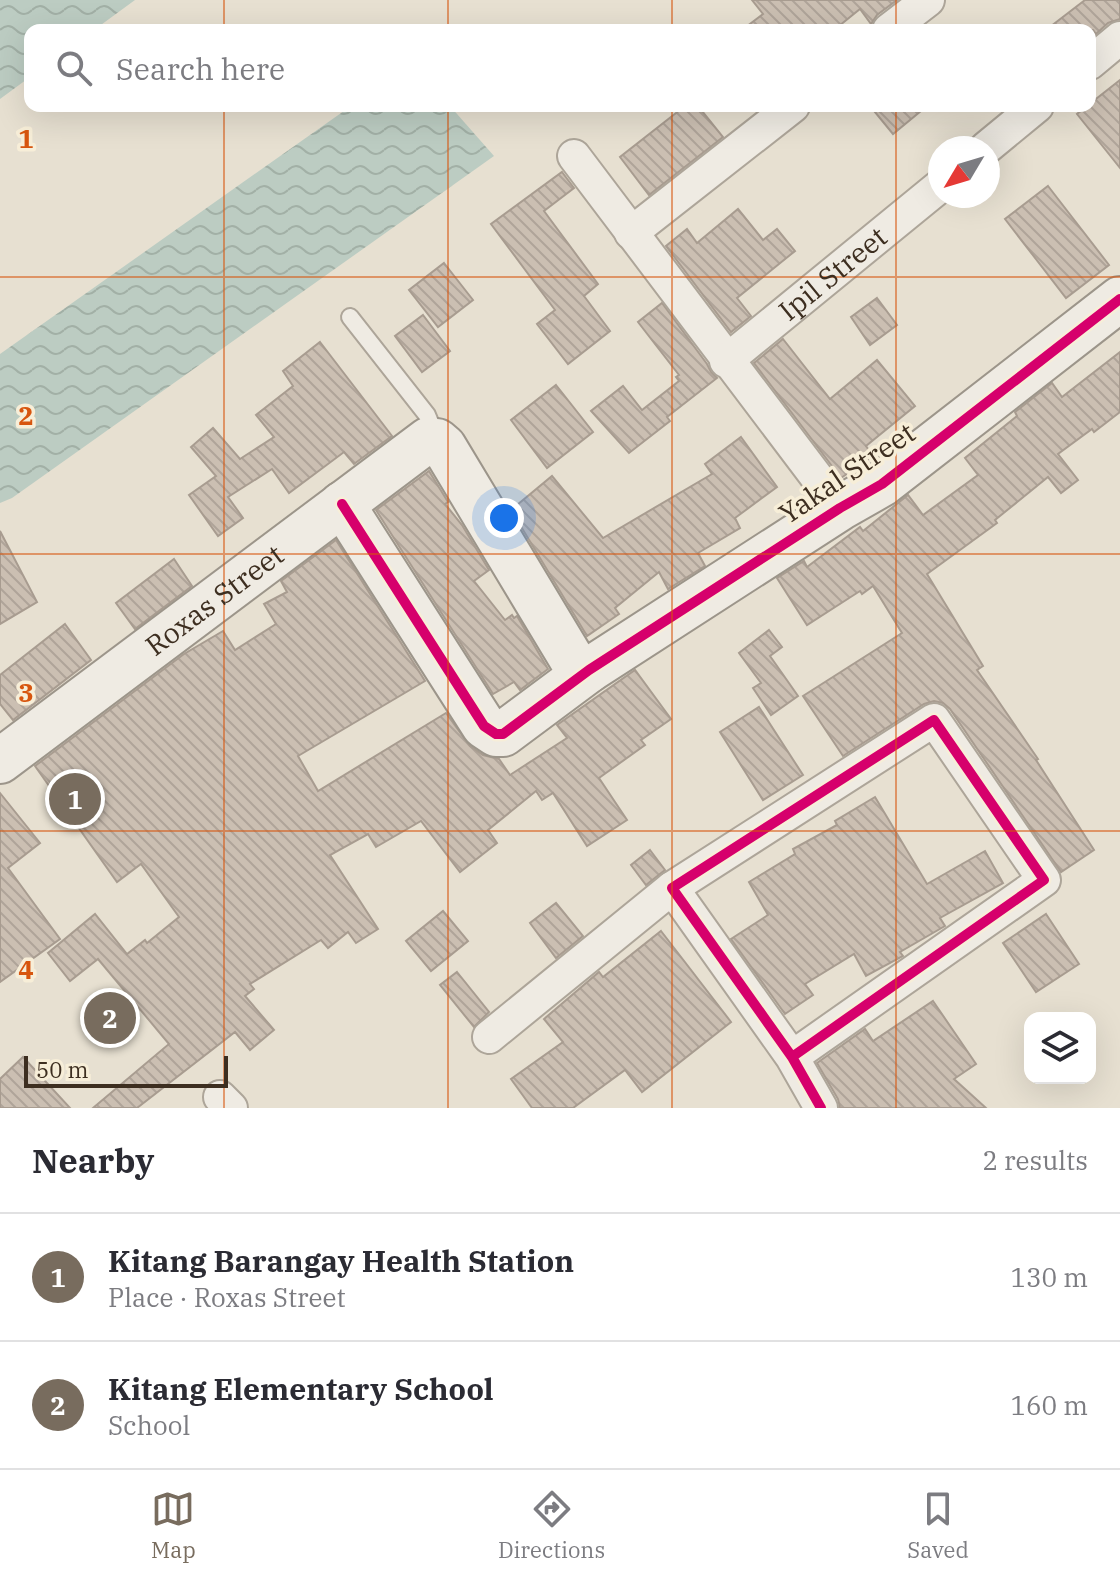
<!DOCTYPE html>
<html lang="en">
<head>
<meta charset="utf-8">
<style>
	:root { --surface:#fff; --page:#f7f7f7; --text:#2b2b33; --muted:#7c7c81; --line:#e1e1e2; --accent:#786c5e }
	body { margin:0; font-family:"IBM Plex Serif",serif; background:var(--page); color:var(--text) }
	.controls { position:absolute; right:24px; bottom:24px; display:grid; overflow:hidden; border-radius:16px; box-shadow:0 8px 32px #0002 }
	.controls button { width:72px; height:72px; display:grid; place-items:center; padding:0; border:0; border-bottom:2px solid var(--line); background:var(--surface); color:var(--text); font:40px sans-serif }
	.compass { position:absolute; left:928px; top:136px; width:72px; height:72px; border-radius:50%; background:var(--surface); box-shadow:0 8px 32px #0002; rotate:232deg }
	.scale { position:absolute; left:24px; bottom:20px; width:204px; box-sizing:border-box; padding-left:8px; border:4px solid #3d2e20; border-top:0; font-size:22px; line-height:28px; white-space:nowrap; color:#3d2e20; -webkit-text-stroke:6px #f7eed8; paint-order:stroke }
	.you { position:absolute; left:504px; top:518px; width:28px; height:28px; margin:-20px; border:6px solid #fff; border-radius:50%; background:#1a73e8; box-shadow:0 0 0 12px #1a73e833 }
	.badge { display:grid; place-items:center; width:52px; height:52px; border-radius:50%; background:var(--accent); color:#fff; font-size:26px; font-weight:700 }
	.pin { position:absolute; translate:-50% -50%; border:4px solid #fff; box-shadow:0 2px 8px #0006 }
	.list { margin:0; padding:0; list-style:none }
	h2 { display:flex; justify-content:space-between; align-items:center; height:104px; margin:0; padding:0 32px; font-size:34px }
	h2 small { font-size:26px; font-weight:400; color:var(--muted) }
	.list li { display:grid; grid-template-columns:52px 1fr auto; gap:24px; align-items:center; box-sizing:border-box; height:128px; padding:0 32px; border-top:2px solid var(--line) }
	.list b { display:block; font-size:30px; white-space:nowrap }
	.list p { margin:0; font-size:26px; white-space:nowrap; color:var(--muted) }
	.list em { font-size:26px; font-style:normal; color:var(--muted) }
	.icon { flex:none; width:44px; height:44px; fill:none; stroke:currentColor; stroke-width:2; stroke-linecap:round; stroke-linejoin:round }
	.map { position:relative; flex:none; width:1120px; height:1108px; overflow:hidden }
	.search { position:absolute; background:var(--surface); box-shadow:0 8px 32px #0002; left:24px; right:24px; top:24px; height:88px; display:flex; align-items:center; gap:20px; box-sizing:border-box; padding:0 28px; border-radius:16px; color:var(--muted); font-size:30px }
	.sheet { height:360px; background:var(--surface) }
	nav { display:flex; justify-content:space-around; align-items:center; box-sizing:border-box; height:112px; border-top:2px solid var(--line); background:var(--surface); font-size:22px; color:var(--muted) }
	nav a { display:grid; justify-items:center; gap:4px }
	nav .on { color:var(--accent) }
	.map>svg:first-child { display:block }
	.water { fill:url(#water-waves) }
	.building { fill:url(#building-back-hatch); stroke:#a89c90; stroke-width:2 }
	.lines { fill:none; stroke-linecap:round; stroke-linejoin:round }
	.lane-casing { stroke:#ada599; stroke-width:20 }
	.street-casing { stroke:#ada599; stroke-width:36 }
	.secondary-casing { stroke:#9c958a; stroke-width:48 }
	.lane { stroke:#efebe3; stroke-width:16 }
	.street { stroke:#efebe3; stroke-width:32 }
	.secondary { stroke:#efebe3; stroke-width:44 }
	.cycleway-casing { stroke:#f7eed8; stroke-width:15 }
	.cycleway { stroke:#d6006c; stroke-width:10 }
	.grid { fill:none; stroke:#d7550e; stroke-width:2; stroke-opacity:0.55 }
	.labels { text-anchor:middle; stroke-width:7; stroke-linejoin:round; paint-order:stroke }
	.street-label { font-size:28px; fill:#3d2e20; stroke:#f7eed8 }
	.grid-label { font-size:26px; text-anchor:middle; font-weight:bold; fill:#d7550e; stroke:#f7eed8; stroke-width:7; stroke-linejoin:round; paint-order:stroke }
</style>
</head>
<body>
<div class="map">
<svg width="1120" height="1108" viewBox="0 0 1120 1108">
	<defs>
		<pattern id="water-waves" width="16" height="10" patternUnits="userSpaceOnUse" patternTransform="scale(2)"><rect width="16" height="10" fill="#bcccc2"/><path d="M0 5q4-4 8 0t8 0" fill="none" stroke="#a2b0a6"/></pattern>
		<pattern id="building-back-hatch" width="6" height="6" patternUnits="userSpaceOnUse" patternTransform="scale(2)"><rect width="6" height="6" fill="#cbbfb2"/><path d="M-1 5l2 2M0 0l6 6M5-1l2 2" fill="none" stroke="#afa499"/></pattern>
	</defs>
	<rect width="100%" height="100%" fill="#e7e0d1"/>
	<g class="water">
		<polygon points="0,0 135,0 94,30 30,30 30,77 0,99"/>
		<polygon points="351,106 450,106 494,156 12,498 0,503 0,354"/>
	</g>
	<g class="building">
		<polygon points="752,0 897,0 877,15 871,24 860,9 834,30 742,30 763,14"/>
		<polygon points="1085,0 1120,0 1120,19 1108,23 1096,34 1093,30 1046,30"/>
		<polygon points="1120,80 1120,168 1077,114"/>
		<polygon points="685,106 698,106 723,137 649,195 620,157"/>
		<polygon points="870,106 927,106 893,134"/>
		<polygon points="562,172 574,188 544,211 598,284 584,296 610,331 568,364 537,324 555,310 491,224"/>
		<polygon points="1048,186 1109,265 1066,298 1005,219"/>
		<polygon points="738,209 763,240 777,229 795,251 737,298 751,316 731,332 666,246 687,229 697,243"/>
		<polygon points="444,263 473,300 438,327 409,290"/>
		<polygon points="877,298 897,325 870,345 851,317"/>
		<polygon points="662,303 707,364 711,372 717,378 667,417 670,421 629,453 591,411 623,386 642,410 679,381 676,377 679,375 638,322"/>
		<polygon points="423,315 450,351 422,372 395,336"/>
		<polygon points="783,339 830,399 877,360 915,406 866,446 873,456 841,478 754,363"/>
		<polygon points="320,342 392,436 354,464 344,452 289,493 272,469 228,497 243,518 218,536 189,495 216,476 191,447 213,428 240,459 274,437 256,415 293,386 283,371"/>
		<polygon points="1120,352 1120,412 1094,432 1092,429 1058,454 1078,480 1061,493 1048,477 995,520 997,523 927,574 983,666 977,670 1038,759 1036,760 1094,850 1061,872 950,709 943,703 934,701 924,704 843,756 803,696 902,633 873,586 862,594 860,591 807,625 777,578 804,561 807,567 860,527 863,531 908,495 923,515 978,475 965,458 1017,416 1015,412 1052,383 1062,397"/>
		<polygon points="556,385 593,432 547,468 511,420"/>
		<polygon points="741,437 777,487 735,518 740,528 698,553 705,566 668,589 659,572 615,608 619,614 587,636 511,510 552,476 603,538 712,474 705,464"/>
		<polygon points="429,471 448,502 445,504 462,525 489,570 474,581 505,620 512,615 514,618 517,616 548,669 520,690 514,682 493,694 376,510"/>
		<polygon points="0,531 37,602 0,624"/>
		<polygon points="336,540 425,681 298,756 318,791 446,713 470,746 483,755 499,759 510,775 567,738 557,725 635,670 671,719 641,740 645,745 599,778 627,820 587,846 553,793 542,800 536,791 488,830 497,843 460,872 421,821 376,847 368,834 330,855 378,929 356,943 348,932 328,948 321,940 250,984 254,989 245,996 274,1030 250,1050 235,1032 137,1108 93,1108 169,1044 98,959 70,981 48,953 95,914 127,954 145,940 147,943 179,917 141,864 117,882 35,766 184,654 223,631 235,650 276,624 264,604 287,592 281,581"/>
		<polygon points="174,559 192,586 135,629 116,603"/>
		<polygon points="65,624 91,660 13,720 0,704 0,675"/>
		<polygon points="769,630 782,647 770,656 798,696 771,715 753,688 761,683 739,653"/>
		<polygon points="759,707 803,775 763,800 720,732"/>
		<polygon points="0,793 40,843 8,868 60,939 0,982"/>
		<polygon points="875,797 927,884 985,851 1003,883 940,918 945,926 900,952 903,956 866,976 854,954 805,984 813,995 785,1014 731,939 768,915 749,882 795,854 793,849 837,825 835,821"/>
		<polygon points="650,850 665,870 646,885 631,865"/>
		<polygon points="556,903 583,936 556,958 530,923"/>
		<polygon points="443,911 468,941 431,971 406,941"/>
		<polygon points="1046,914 1079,964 1036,992 1003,943"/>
		<polygon points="661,931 731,1022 642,1092 625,1070 573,1108 532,1108 511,1079 563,1042 544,1019 599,972 603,977"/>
		<polygon points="457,972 489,1012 474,1027 440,985"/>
		<polygon points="933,1001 976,1064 954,1079 986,1108 840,1108 838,1099 817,1063 865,1029 873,1041"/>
		<polygon points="23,1057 70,1108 0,1108 0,1079"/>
	</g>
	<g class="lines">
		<defs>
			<polyline id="lane" points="350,317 427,415 437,439"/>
			<g id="street">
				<polyline points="889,30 928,0"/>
				<polyline points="1090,63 1120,38"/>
				<polyline points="986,148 1037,106"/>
				<polyline points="574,156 840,508"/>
				<polyline points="631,233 793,106"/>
				<path id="s1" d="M 726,361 L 940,186"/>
				<polyline points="489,1037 672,888"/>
				<polyline points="792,1057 1044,880 934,720 672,888 792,1057 821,1108"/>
				<polyline points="220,1097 231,1108"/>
			</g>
			<g id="secondary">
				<polyline points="342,504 484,726 496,734 503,734 589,670 840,508 882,484 1120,299"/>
				<path id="s2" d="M 0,761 L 428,440 L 437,441 L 444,447 L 574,663 L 580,669 L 589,670"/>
			</g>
		</defs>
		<use href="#lane" class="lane-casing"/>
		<use href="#street" class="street-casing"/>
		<use href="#secondary" class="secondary-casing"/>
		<use href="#lane" class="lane"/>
		<use href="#street" class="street"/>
		<use href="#secondary" class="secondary"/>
		<defs>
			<g id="cycleway">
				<polyline points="342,504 484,726 496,734 503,734 589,670 840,508 882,484 1120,299"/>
				<polyline points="792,1057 1044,880 934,720 672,888 792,1057 821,1108"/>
			</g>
		</defs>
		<use href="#cycleway" class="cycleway-casing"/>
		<use href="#cycleway" class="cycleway"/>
	</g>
	<path class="grid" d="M 224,0 L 224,30M 448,0 L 448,30M 672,0 L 672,30M 896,0 L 896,30M 224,106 L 224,1108M 448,106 L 448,1108M 672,106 L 672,1108M 896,106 L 896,1108M 0,277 L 1120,277M 0,554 L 1120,554M 0,831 L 1120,831"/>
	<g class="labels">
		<g class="street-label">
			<text dy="10" stroke="none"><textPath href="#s1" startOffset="138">Ipil Street</textPath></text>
			<text transform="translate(847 473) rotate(-34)" y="10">Yakal Street</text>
			<text dy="10" stroke="none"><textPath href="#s2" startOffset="268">Roxas Street</textPath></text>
		</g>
	</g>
	<g class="grid-label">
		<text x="26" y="148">1</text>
		<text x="26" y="425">2</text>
		<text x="26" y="702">3</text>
		<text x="26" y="979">4</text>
	</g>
</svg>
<div class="controls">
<button><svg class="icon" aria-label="layers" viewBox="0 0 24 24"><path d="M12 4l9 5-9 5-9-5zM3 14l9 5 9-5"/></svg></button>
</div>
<svg class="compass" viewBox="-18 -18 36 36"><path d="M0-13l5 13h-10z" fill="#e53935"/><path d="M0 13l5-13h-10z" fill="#7c7c81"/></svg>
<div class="scale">50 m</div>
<div class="you"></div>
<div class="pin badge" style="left:75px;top:799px">1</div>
<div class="pin badge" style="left:110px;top:1018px">2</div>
<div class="search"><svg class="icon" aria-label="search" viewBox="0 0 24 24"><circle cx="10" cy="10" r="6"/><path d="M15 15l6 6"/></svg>Search here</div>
</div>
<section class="sheet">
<h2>Nearby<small>2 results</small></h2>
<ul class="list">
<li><span class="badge">1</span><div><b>Kitang Barangay Health Station</b><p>Place · Roxas Street</p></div><em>130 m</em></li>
<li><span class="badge">2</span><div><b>Kitang Elementary School</b><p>School</p></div><em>160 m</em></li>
</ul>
</section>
<nav>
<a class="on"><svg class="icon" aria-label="map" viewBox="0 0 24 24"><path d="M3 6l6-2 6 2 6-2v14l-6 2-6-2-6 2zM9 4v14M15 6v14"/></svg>Map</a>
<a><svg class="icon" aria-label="directions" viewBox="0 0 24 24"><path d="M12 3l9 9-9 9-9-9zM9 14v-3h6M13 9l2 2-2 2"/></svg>Directions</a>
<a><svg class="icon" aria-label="saved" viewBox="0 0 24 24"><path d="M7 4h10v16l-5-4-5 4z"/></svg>Saved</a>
</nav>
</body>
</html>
